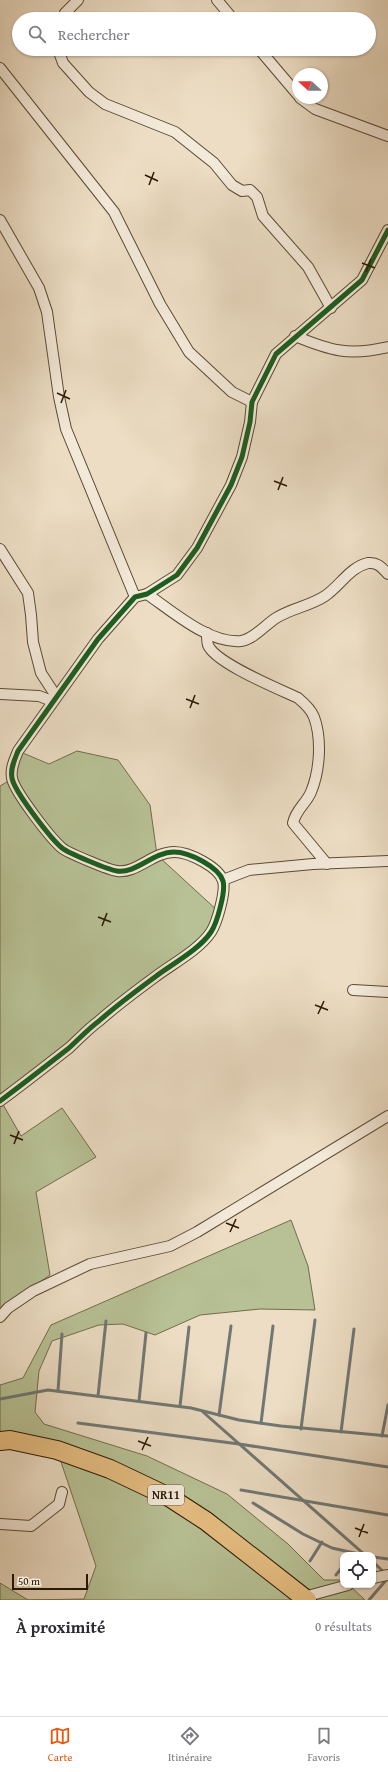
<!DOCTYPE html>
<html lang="fr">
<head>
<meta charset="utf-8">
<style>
	:root { --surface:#fff; --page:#f7f7f7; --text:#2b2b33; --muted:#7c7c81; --line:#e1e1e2; --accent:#ea580c }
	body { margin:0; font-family:"Gentium Book Plus",serif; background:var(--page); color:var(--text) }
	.controls { position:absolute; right:12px; bottom:12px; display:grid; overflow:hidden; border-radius:8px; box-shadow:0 1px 3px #0004 }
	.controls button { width:36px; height:36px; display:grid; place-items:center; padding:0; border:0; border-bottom:1px solid var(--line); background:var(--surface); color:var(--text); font:20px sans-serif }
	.compass { position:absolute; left:292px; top:68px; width:36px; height:36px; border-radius:50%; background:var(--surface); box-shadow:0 1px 3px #0004; rotate:292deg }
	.scale { position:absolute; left:12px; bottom:10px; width:76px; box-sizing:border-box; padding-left:4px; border:2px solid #2b1903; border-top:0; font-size:11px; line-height:14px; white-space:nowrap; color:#2b1903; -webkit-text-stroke:3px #f3e9d9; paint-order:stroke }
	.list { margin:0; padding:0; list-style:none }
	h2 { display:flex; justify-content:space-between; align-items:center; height:52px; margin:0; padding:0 16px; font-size:17px }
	h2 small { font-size:13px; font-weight:400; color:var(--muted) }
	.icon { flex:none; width:22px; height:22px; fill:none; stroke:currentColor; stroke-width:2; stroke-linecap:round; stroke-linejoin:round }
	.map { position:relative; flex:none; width:388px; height:1600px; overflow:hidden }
	.search { position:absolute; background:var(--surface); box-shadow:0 1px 3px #0004; left:12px; right:12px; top:12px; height:44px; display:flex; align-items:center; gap:10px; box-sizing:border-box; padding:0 14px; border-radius:22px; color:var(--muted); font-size:15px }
	.sheet { height:116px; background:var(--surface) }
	nav { display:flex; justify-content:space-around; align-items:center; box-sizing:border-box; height:56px; border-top:1px solid var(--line); background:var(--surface); font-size:11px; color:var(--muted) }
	nav a { display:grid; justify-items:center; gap:2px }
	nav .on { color:var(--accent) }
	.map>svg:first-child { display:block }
	.green { fill:#b7c195; stroke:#716d4c }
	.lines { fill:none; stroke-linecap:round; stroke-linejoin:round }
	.stream { stroke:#717874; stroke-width:3 }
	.street-casing { stroke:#5b4a33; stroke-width:12 }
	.highway-casing { stroke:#2b1903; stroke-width:20 }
	.street { stroke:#f3e9d9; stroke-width:10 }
	.highway { stroke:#e6be82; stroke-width:18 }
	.cycleway-casing { stroke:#f3e9d9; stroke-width:8 }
	.cycleway { stroke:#1b5e20; stroke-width:5 }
	.ticks { fill:none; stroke:#2b1903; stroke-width:1.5 }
	.labels { text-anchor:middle; stroke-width:3; stroke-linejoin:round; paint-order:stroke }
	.shield { fill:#f3e9d9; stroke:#675743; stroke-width:1 }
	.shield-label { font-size:12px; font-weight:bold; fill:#2b1903 }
</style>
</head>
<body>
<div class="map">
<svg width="388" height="1600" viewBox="0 0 388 1600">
	<rect width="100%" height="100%" fill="#ecddc4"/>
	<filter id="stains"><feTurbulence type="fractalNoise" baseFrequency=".005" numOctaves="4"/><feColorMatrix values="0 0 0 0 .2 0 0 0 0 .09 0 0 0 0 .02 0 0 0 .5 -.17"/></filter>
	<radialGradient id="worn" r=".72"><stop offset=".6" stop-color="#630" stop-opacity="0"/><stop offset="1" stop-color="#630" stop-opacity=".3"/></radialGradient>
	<g class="green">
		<polygon points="18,751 49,764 77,751 118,760 150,805 157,855 219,912 211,932 1,1101 21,1136 62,1108 96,1157 36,1192 50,1275 0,1310 0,786 12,779"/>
		<polygon points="291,1220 308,1266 315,1310 260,1309 200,1315 155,1335 123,1324 99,1325 52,1341 39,1371 35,1412 44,1424 147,1456 227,1494 288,1544 324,1580 343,1580 343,1585 349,1585 365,1600 0,1600 0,1583 28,1600 84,1599 96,1566 57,1450 0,1441 0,1385 23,1378 51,1325"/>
	</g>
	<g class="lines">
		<g class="stream">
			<polyline points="58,1391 62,1334"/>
			<polyline points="98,1396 106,1321"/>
			<polyline points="0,1399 48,1390 191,1408 239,1420 281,1426 388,1436"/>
			<polyline points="139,1401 146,1333"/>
			<polyline points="180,1406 189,1327"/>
			<polyline points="203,1412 365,1555"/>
			<polyline points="219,1415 231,1326"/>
			<polyline points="78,1423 239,1444 388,1467"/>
			<polyline points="261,1423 273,1326"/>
			<polyline points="301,1429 315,1320"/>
			<polyline points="341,1432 354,1329"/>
			<polyline points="382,1436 388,1405"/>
			<polyline points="241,1490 388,1515"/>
			<polyline points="253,1503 303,1534 332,1548 363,1555"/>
			<polyline points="373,1557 388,1559"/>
			<polyline points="310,1561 322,1542"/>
			<polyline points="373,1562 385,1573"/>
			<polyline points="336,1575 343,1566"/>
			<polyline points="369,1600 387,1579"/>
		</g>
		<defs>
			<g id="street">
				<polyline points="217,0 233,19"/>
				<polyline points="63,19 65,13 78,0"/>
				<polyline points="58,49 63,63 89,92 105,104 175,132 214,163 232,185 242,191 250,190 257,197 263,216 308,267 331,308"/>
				<polyline points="259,49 298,95"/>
				<polyline points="0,68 114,212 160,304 189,352 232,392 252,402"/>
				<polyline points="300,98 315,109 388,136"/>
				<polyline points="0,220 39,288 47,312 59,397 66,429 135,597"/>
				<path d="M 295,336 C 331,351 349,356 388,347"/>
				<polyline points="0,549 28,593 31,615 33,642 41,673 56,696"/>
				<path d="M 147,594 C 172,611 209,644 241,641 C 254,639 265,625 276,618 C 292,608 310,606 325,596 C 340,586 350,567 368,563 C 378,562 382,568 388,574"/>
				<path d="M 207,633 C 207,637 207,642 208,645 C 215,663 279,689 298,698 C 304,703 311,709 314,717 C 322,739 320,770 311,792 C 306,804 296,809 293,823 L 327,864"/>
				<polyline points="0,694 39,696 52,701"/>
				<polyline points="223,880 249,870 313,864 388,861"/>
				<polyline points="353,990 388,992"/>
				<path d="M 0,1101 C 23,1084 46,1066 69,1048 C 79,1039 88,1029 99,1021 C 117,1005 136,991 155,977 C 172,964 199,950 211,932 C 217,923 226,891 223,881 C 219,867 189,852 174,852 C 153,852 136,874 117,871 C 109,870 68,853 62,848 C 51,839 14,791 12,778 C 10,768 15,759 18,751 L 98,639 L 135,597 L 147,594 L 177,575 L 197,548 L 231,485 L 242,457 L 250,422 L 252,402 L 276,354 L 362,280 L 388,230"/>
				<polyline points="0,1317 8,1308 33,1291 90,1264 170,1246 197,1232 388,1116"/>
				<polyline points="0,1524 31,1526 59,1504 62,1492"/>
				<polyline points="373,1578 388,1575"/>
				<polyline points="304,1597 348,1585"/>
			</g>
			<polyline id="highway" points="0,1441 10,1440 57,1450 110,1469 169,1497 206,1521 307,1600"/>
		</defs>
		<use href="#street" class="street-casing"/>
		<use href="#highway" class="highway-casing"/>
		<use href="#street" class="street"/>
		<use href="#highway" class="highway"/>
		<defs>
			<path id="cycleway" d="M 0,1101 C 23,1084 46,1066 69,1048 C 79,1039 88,1029 99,1021 C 117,1005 136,991 155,977 C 172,964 199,950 211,932 C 217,923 226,891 223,881 C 219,867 189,852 174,852 C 153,852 136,874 117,871 C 109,870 68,853 62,848 C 51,839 14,791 12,778 C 10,768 15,759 18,751 L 98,639 L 135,597 L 147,594 L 177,575 L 197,548 L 231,485 L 242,457 L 250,422 L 252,402 L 276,354 L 362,280 L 388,230"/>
		</defs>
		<use href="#cycleway" class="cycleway-casing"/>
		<use href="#cycleway" class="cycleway"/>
	</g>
	<path class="ticks" d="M 145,175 L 158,181M 149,185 L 154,172M 362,263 L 375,268M 366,272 L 371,259M 57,393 L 70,399M 61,403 L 66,390M 274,481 L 287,486M 278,490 L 283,477M 186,699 L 199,704M 190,708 L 195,695M 98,917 L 111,922M 102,926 L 107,913M 315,1005 L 328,1010M 318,1014 L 324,1001M 10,1135 L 23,1140M 14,1144 L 19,1131M 226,1223 L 239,1228M 230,1232 L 236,1219M 138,1441 L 151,1446M 142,1450 L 148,1437M 355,1528 L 368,1533M 359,1537 L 364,1524"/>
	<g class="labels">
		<rect class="shield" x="148" y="1485" width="36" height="20" rx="3"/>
		<g class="shield-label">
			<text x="166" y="1499">NR11</text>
		</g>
	</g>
	<rect width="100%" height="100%" filter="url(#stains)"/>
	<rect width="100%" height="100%" fill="url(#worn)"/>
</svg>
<div class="controls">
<button><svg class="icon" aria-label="locate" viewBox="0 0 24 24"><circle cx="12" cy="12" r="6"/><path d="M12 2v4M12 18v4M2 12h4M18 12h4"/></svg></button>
</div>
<svg class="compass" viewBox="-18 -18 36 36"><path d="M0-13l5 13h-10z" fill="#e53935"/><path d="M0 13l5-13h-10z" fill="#7c7c81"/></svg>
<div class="scale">50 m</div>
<div class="search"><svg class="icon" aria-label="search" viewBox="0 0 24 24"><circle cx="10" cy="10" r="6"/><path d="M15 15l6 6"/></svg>Rechercher</div>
</div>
<section class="sheet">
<h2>À proximité<small>0 résultats</small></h2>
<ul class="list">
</ul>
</section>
<nav>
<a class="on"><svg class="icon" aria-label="map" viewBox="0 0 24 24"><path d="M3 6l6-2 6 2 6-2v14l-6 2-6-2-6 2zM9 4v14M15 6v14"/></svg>Carte</a>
<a><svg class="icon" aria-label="directions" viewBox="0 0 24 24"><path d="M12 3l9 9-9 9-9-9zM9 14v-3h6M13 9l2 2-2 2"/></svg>Itinéraire</a>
<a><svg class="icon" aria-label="saved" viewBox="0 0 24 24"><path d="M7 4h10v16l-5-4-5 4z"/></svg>Favoris</a>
</nav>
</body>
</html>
